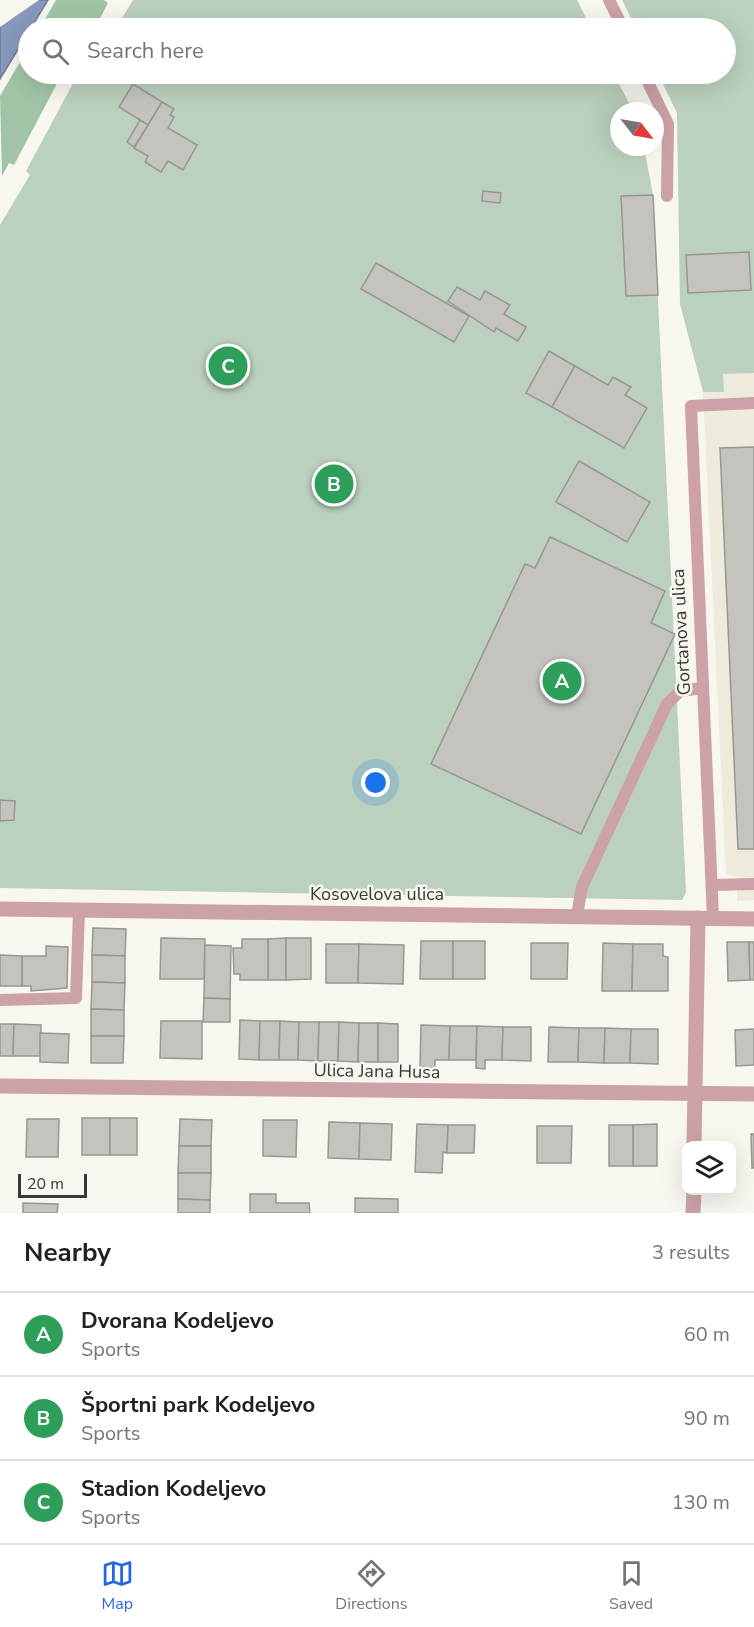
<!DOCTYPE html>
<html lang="en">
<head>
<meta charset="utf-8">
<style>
	:root { --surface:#fff; --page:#f2f2f2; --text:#202124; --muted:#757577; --line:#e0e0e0; --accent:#2563eb }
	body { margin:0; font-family:"Nunito Sans",sans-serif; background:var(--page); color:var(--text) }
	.controls { position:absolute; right:18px; bottom:18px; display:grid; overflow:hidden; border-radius:12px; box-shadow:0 6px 24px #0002 }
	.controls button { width:54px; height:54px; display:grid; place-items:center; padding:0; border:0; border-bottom:2px solid var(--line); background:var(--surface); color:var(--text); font:30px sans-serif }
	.compass { position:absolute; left:610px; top:102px; width:54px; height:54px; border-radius:50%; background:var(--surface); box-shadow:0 6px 24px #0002; rotate:121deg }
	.scale { position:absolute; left:18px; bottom:15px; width:69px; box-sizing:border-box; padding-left:6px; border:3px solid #393836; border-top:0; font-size:16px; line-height:21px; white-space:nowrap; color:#393836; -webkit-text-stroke:4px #f7f6ef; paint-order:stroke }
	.you { position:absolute; left:376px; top:783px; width:21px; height:21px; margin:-15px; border:4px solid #fff; border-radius:50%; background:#1a73e8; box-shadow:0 0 0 9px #1a73e833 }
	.badge { display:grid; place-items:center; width:39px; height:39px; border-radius:50%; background:var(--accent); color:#fff; font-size:20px; font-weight:700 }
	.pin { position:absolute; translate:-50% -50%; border:3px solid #fff; box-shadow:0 2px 6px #0006 }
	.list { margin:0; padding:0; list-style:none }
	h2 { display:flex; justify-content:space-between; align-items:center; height:78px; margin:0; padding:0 24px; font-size:26px }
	h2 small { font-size:20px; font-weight:400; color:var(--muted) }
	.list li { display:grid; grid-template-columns:39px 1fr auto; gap:18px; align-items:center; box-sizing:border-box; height:84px; padding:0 24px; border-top:2px solid var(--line) }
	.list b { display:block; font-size:22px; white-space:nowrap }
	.list p { margin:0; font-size:20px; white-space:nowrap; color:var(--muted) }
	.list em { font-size:20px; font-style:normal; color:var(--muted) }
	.icon { flex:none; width:33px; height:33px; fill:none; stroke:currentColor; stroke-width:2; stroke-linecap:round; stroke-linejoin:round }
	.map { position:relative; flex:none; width:754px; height:1213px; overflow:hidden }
	.search { position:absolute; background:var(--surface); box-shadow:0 6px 24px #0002; left:18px; right:18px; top:18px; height:66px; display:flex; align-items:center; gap:15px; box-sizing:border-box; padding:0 21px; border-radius:33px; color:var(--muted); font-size:22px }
	.sheet { height:330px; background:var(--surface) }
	nav { display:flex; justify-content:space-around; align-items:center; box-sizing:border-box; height:84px; border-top:2px solid var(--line); background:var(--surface); font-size:16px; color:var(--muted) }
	nav a { display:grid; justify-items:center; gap:3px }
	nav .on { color:var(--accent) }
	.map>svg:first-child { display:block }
	.built { fill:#eeebdd }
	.green { fill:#bbd0be }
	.forest { fill:#a1c4a6 }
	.water { fill:#8799bc; stroke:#707c94; stroke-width:1.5 }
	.pier { fill:#f7f6ef }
	.building { fill:#c4c3bd; stroke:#989791; stroke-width:1.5 }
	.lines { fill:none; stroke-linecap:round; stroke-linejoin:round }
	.service { stroke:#cca1a7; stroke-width:12 }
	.minor { stroke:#cca1a7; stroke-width:15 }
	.labels { text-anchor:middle; stroke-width:5; stroke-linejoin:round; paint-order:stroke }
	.street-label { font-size:18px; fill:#393836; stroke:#f7f6ef }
</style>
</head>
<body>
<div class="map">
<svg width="754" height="1213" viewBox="0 0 754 1213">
	<rect width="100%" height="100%" fill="#f7f6ef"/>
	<polygon class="built" points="754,373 754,900 737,901 737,877 726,874 703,392 724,392 723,374"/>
	<g class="green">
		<polygon points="133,0 577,0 591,28 116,28"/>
		<polygon points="622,0 754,0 754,373 723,374 724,392 703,392 680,304 677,113 658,74 726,74 726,28 636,28"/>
		<polygon points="78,74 614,74 633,111 619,111 619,147 644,147 653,195 686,892 682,900 0,888 0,225 30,175 26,171"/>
	</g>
	<g class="forest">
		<polygon points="56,0 104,0 108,3 95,28 40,28"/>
		<polygon points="28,48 28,74 62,74 14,165 9,163 2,176 0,96"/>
	</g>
	<polygon class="water" points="0,0 48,0 31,28 28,28 28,33 0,79"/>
	<polygon class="pier" points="0,0 39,0 0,27"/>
	<g class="building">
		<polygon points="133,84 162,102 148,125 119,107"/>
		<polygon points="162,102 174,109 170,115 174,117 168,128 197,145 183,170 168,161 161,172 145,162 148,156 134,148"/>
		<polygon points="140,120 148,125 134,147 127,142"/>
		<polygon points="483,191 501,193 500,203 482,201"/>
		<polygon points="653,195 658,295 626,296 621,196"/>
		<polygon points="749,252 751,290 688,293 686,255"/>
		<polygon points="376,263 469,316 454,342 361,289"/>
		<polygon points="457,287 480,300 485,291 510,305 504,314 526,327 518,341 496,328 494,332 448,301"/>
		<polygon points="549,351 575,366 552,407 526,393"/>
		<polygon points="575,366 608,385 613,377 631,387 625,395 647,408 624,448 552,407"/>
		<polygon points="754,447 754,849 738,849 720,448"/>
		<polygon points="579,461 650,502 627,542 556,502"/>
		<polygon points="550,537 665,591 651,623 675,634 581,834 431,764 525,564 535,568"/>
		<polygon points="0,800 15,801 14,820 0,821"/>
		<polygon points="93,928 126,929 125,956 92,955"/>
		<polygon points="161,938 205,939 204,979 160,979"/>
		<polygon points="286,938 286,980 268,980 268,939"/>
		<polygon points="286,938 311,938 311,979 286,980"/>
		<polygon points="242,939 268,939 268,980 240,980 240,974 234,974 233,948 242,948"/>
		<polygon points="421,941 453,941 453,979 420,979"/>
		<rect x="453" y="941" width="32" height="38"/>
		<polygon points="727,942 749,942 750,980 728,981"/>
		<polygon points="749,942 754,942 754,980 750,980"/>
		<polygon points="531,943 568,943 567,979 531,979"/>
		<polygon points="603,943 633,944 632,991 602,991"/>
		<polygon points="326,944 359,944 358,983 326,983"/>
		<polygon points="359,944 404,945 403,984 358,983"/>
		<polygon points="633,944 663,944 663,956 668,957 668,991 632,991"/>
		<polygon points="205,945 231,946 230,999 204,998"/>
		<polygon points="46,946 68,947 67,988 31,991 31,986 22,986 22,956 46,956"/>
		<polygon points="0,955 22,956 22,986 0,986"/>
		<polygon points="92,955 125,956 125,983 92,982"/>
		<polygon points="92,982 125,983 124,1010 91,1009"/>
		<polygon points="204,998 230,999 230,1022 203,1022"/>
		<polygon points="91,1009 124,1010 124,1036 91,1036"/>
		<polygon points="240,1020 260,1021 259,1060 239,1059"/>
		<polygon points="161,1021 202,1021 202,1059 160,1058"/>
		<polygon points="260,1021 280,1021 279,1060 259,1060"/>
		<polygon points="280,1021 299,1022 298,1060 279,1060"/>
		<polygon points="299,1022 319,1022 318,1061 298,1060"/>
		<polygon points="319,1022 339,1022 338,1061 318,1061"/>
		<polygon points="339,1022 359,1023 358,1062 338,1061"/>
		<polygon points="359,1023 378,1023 378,1062 358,1062"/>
		<polygon points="378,1023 398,1024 398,1062 378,1062"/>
		<polygon points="0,1024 14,1024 13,1056 0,1056"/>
		<polygon points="14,1024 41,1025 40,1056 13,1056"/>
		<polygon points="421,1025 450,1026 449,1060 435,1060 435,1068 420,1067"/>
		<polygon points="450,1026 477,1026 476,1060 449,1060"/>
		<polygon points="477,1026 503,1027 502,1060 485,1060 485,1069 476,1068"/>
		<polygon points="503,1027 531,1027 531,1061 502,1060"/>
		<polygon points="549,1027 579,1028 578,1062 548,1062"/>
		<polygon points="579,1028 605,1028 604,1063 578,1062"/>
		<polygon points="605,1028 631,1029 630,1063 604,1063"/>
		<polygon points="631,1029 658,1029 658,1064 630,1063"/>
		<polygon points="754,1029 754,1065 736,1066 735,1030"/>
		<polygon points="40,1033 69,1034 68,1063 40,1062"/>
		<polygon points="91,1036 124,1036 123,1063 91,1063"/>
		<rect x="82" y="1118" width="28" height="37"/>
		<rect x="110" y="1118" width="27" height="37"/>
		<polygon points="27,1119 59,1119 58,1157 26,1157"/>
		<polygon points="180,1119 212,1120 211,1146 179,1146"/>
		<polygon points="263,1120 297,1120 296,1157 263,1156"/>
		<polygon points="329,1122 360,1123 359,1159 328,1158"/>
		<polygon points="360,1123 392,1124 391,1160 359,1159"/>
		<polygon points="417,1124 448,1125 447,1153 443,1152 442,1173 415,1172"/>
		<polygon points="657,1124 657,1166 633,1166 633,1125"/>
		<polygon points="448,1125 475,1125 474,1153 447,1153"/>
		<rect x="609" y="1125" width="24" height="41"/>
		<polygon points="537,1126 572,1126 571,1163 537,1163"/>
		<polygon points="751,1134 754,1134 754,1168 752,1168"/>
		<polygon points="179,1146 211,1146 211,1173 178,1173"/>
		<polygon points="178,1173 211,1173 210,1200 178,1199"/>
		<polygon points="250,1194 276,1194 276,1203 309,1203 310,1213 250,1213"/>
		<polygon points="355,1198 398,1199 398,1213 355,1213"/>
		<polygon points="178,1199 210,1200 210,1213 178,1213"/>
		<polygon points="23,1203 58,1204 57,1213 23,1213"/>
	</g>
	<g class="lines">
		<g class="service">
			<polyline points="609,0 623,28"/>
			<polyline points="644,74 668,124 667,196"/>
			<polyline points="712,885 754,884"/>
			<polyline points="577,915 582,887 667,704 680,691 703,688"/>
			<polyline points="713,918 691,406 754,403"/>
			<polyline points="0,1000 76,998 79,911"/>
		</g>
		<g class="minor">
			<polyline points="0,909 754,919"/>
			<polyline points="0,1086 754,1094"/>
			<polyline points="694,1146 698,918"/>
			<polyline points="693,1213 694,1190"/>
		</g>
	</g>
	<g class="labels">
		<g class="street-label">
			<text transform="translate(681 632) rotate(-93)" y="6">Gortanova ulica</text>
			<text x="377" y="900">Kosovelova ulica</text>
			<text transform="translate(377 1071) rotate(1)" y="6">Ulica Jana Husa</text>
		</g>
	</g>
</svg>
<div class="controls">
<button><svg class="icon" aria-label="layers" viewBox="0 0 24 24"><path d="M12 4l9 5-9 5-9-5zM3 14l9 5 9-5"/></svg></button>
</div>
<svg class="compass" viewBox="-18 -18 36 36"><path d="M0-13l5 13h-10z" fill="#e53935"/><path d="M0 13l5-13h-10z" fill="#757577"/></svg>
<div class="scale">20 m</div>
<div class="you"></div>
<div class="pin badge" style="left:562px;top:681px;background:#2e9e5b">A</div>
<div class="pin badge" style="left:334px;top:484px;background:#2e9e5b">B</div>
<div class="pin badge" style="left:228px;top:366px;background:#2e9e5b">C</div>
<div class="search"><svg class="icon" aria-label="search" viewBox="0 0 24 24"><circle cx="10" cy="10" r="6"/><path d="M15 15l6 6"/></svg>Search here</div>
</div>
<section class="sheet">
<h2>Nearby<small>3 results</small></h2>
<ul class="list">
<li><span class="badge" style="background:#2e9e5b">A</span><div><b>Dvorana Kodeljevo</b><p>Sports</p></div><em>60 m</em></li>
<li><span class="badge" style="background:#2e9e5b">B</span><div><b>Športni park Kodeljevo</b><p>Sports</p></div><em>90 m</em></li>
<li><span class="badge" style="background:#2e9e5b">C</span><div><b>Stadion Kodeljevo</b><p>Sports</p></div><em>130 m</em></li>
</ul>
</section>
<nav>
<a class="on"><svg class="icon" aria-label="map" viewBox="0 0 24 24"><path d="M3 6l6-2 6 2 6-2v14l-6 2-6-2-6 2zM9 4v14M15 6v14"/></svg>Map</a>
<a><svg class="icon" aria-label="directions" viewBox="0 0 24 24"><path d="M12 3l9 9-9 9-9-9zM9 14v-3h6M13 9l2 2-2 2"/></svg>Directions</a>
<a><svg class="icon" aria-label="saved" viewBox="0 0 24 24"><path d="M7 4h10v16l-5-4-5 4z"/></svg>Saved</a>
</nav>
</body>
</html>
